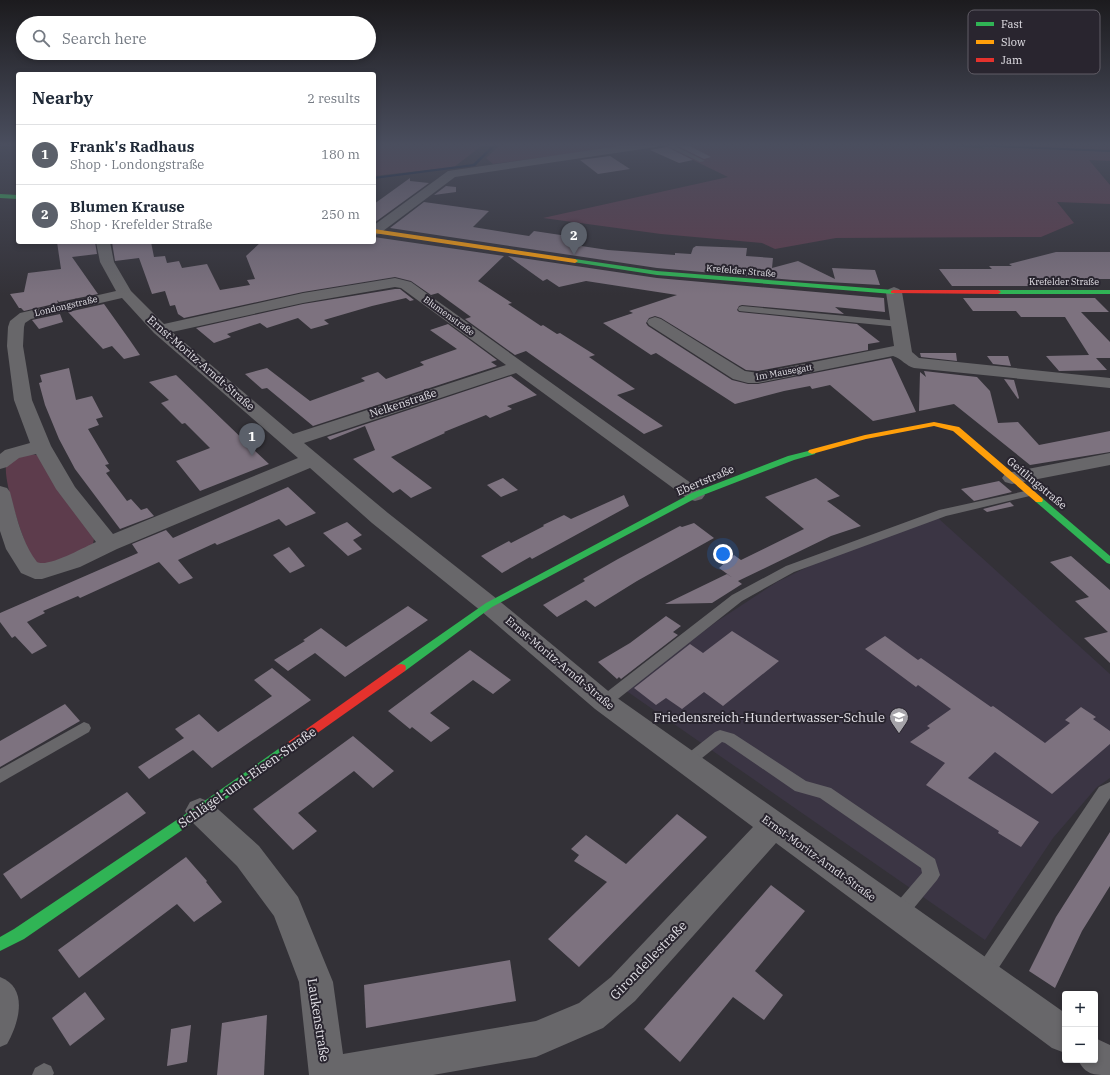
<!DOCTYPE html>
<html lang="en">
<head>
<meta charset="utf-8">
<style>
	:root { --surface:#fff; --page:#f2f2f3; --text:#1f2937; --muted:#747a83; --line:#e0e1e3; --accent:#5b606a }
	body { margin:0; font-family:"IBM Plex Serif",serif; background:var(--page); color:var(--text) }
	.controls { position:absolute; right:12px; bottom:12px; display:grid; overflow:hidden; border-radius:4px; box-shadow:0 2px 6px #0003 }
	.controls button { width:36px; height:36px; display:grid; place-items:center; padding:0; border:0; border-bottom:1px solid var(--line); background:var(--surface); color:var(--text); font:20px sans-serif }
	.you { position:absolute; left:723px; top:554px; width:14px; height:14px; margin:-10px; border:3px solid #fff; border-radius:50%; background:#1a73e8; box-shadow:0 0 0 6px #1a73e833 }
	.badge { display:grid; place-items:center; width:26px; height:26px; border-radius:50%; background:var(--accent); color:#fff; font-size:13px; font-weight:700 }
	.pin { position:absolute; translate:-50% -33px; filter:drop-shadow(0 1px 2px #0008) }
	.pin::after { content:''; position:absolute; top:21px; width:14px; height:12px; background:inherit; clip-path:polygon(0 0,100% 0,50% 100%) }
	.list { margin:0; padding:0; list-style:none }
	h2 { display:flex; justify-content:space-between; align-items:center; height:52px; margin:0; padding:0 16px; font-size:17px }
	h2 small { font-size:13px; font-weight:400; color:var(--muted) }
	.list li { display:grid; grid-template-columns:26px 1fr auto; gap:12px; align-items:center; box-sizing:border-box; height:60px; padding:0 16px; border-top:1px solid var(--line) }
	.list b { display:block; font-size:15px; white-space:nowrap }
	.list p { margin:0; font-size:13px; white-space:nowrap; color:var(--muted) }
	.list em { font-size:13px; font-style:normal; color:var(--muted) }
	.icon { flex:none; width:22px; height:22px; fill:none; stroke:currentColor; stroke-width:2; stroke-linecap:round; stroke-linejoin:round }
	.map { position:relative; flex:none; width:1110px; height:1075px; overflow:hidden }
	.search { position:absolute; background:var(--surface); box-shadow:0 2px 6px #0003; left:16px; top:16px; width:360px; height:44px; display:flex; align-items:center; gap:10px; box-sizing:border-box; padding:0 14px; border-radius:22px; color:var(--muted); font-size:15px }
	.panel { position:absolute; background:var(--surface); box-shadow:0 2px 6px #0003; left:16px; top:72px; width:360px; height:172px; border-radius:4px }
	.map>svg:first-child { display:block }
	.built { fill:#3b3544 }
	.green { fill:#5d3c4c }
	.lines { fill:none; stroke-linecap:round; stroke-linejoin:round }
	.stream { fill:#051b39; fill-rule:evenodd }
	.building { fill:#7d727f }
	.lane { fill:#68676a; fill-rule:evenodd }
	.street { fill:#68676a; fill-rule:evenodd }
	.fast { fill:#30b455; fill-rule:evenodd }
	.slow { fill:#ff9f0a; fill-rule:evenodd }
	.jam { fill:#e5322d; fill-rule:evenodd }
	.labels { text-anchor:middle; stroke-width:4; stroke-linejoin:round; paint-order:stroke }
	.far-street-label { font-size:9px; fill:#e3e1e7; stroke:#29252f }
	.street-label { font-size:11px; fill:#e3e1e7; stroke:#29252f }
	.near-poi-label { font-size:13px; fill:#e3e1e7; stroke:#29252f; text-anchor:end }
	.near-street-label { font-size:13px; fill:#e3e1e7; stroke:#29252f }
	.key { fill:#29252f; stroke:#615d66; stroke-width:1 }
	.key-label { font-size:11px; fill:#e3e1e7 }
</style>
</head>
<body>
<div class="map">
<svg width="1110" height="1075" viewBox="0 0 1110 1075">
	<rect width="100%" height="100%" fill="#333137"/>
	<polygon class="built" points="938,518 1110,674 1110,778 1096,788 1053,838 985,940 625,690 716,622 777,582 840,551"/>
	<g class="green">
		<polygon points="374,144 484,144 454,167 374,176"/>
		<polygon points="501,144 642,144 493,164 486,158"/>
		<polygon points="670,144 936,144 984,149 980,144 1110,144 1110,161 1089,160 1110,185 1110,204 1057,202 1074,223 1041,237 836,238 775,249 762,243 661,234 543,218 728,177 662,145"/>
		<path d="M 30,454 L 37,455 L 94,539 L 93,544 L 51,565 L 33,564 C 26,545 0,478 7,461 Z"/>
	</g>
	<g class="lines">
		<g class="stream">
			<polygon points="494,144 497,144 475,166 374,179 374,177 473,164"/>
			<polygon points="948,144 971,144 1110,150 1110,152 949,145"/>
		</g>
	</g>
	<g class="building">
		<polygon points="686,144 711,157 704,159 678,146"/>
		<polygon points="667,147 693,160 679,163 650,150"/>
		<polygon points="610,156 630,169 598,174 580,160"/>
		<polygon points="410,178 410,181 429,183 374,223 374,204"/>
		<polygon points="446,186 456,187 456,192 434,195"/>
		<polygon points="424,202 489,211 473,227 529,236 534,231 574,237 568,244 608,250 675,255 675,253 691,254 693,248 696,246 747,248 746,256 773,258 772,268 798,261 835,279 832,268 875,270 880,285 793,280 657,268 390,228"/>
		<polygon points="374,237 504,256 478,281 512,303 508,304 541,326 543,325 557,334 560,333 595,355 589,357 635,389 617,395 663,426 644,434 526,351 515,355 465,319 471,317 438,293 431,295 411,281 395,277 303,292 184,318 178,314 175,305 170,306 165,291 152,294 139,258 115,261 112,242 151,242 154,257 165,256 167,263 179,261 182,268 207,264 220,290 250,285 247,280 255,279 246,256 261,242 374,242"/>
		<polygon points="57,242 95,242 97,254 72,257 98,294 59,302 57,300 58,303 24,311 21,308 19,308 10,294 24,292 28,273 61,269"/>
		<polygon points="1056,252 1110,252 1110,279 1075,279 1082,286 952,286 939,269 992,269 989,266 1012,266 1009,264"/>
		<polygon points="508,256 657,278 884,298 885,312 835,307 844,314 742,305 739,306 737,310 739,312 857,324 880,342 868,344 868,350 758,371 746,370 661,318 655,316 649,318 646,323 648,326 732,380 748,384 758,384 891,358 916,412 873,421 830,385 812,389 810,386 784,391 735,404 656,353 651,355 603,323 633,313 629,311 677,295 586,281 559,287 547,279 543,281"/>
		<polygon points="395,289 400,289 414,300 410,301 406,298 372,306 324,320 329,324 311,329 298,318 267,328 260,323 227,334 231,337 214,343 196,328 303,304"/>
		<polygon points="963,298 1095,298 1109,312 1081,312 1110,342 1110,358 1096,358 1107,370 1059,371 1046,356 1089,355 1065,317 1021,317 1016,311 973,311"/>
		<polygon points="104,304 129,339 140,355 124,359 112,346 103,349 68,312"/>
		<polygon points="60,314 63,322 39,329 32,320"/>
		<polygon points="448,324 497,360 491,362 497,366 313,426 267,388 262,389 245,374 267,368 310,401 365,381 361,378 378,372 386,379 424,365 420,362 457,349 430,330"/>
		<polygon points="920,353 956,353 957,361 921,357"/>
		<polygon points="987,356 1008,356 1011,366 993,364"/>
		<polygon points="69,368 76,400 92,396 103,417 96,419 99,425 88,429 109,464 105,465 110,471 106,473 127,501 131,499 141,510 147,508 154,516 120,529 75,469 59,439 45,405 39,383 42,382 40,375"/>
		<polygon points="924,371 977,377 990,391 998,423 1018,422 1039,445 1110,431 1110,452 1030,465 954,404 919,411 920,372 926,377"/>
		<polygon points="176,375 252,448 269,464 200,491 176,461 210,448 185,423 182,424 161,403 169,400 149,382"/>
		<polygon points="511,376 537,395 507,406 512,409 490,418 486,415 444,432 445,433 391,457 432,488 411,498 400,489 393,493 353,459 375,450 365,426 330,440 327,437"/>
		<polygon points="1004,379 1014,380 1019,398 1018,399"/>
		<polygon points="503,478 518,490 501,497 487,485"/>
		<polygon points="816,478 840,496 827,501 861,526 831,536 738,581 742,584 712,603 665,604 727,574 733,578 719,568 734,555 741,560 804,529 765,497"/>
		<polygon points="999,481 1012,492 974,501 961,489"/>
		<polygon points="288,487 316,513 286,526 279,519 217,545 215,543 178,560 193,578 179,584 159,562 80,598 78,596 43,611 45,613 27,622 47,646 32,654 15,636 12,638 0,622 0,613 138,553 132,544 166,530 173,538"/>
		<polygon points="624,495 629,506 532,559 530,557 502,573 481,556 509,541 511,543 544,526 543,525 564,515 571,519"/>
		<polygon points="1010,502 1014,506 987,512 983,509"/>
		<polygon points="347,522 362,535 353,540 362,549 348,556 323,533"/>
		<polygon points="694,523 714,538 637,581 595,607 586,600 557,617 543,605 585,581 583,579 618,559 680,526 682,527"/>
		<polygon points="289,547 305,566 290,573 273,555"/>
		<polygon points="1071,556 1110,590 1110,663 1084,638 1108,632 1075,601 1089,597 1050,562"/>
		<polygon points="408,606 428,620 345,677 315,653 288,671 274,660 305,641 303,640 321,628 346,647"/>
		<polygon points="666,616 681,626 673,632 678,635 621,679 619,677 617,679 598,662 630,643"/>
		<polygon points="732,631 779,661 723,706 704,692 682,709 666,698 656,705 634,688 690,644 703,653"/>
		<polygon points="885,636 918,660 921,658 991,707 993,706 1045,743 1070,723 1065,720 1081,707 1096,717 1093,719 1110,731 1110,744 1052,794 995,752 968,778 1039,822 1021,847 998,833 999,831 926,785 945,763 910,742 930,728 927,726 951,709 918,685 916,687 865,649"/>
		<polygon points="470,650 511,680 493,694 473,680 430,713 450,728 431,742 412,727 410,729 388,711"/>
		<polygon points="272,668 311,700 212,768 193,750 149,779 138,767 184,738 175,729 199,714 218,732 272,696 254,680"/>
		<polygon points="65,704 80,721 0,767 0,741"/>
		<polygon points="353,736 394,771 373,788 354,771 298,813 317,831 293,850 253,809"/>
		<polygon points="127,792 146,813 21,899 3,874"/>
		<polygon points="677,814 707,837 579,967 548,939 607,882 574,861 579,855 571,849 586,835 626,864"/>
		<polygon points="1110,832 1110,886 1082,931 1055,988 1029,971 1056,917"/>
		<polygon points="186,857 207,881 206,882 222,902 194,922 177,904 79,978 58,950"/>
		<polygon points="771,885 805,911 755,971 783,995 764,1020 733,997 680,1062 644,1029"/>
		<polygon points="510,960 516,1001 366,1028 364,985"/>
		<polygon points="85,992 105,1019 70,1046 52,1018"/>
		<polygon points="267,1015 264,1075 217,1075 222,1023"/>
		<polygon points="191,1025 187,1062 167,1066 171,1029"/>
	</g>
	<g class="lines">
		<g class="lane">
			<polygon points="663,144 671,144 705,161 700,162"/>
			<polygon points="742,306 899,321 903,324 899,327 739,311 738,309 739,307"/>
			<polygon points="1030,490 1034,491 1036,493 1034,495 946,516 794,572 742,601 609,706 604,708 599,706 597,702 599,698 732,595 786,566 939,510"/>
			<polygon points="84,722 89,724 91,728 89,732 0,783 0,769"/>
			<polygon points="720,730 734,734 806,781 831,788 935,859 940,875 937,880 904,920 898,922 892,920 889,914 892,908 922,873 921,868 820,798 795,791 725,743 722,742 692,766 687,768 682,766 679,762 682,758 715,732"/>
			<polygon points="1110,782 1110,798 990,981 983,984 976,981 974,975 976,969 1099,787"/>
			<path d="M 0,977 C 29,988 19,1023 7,1044 L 0,1047 Z"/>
			<polygon points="44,1063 51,1066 54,1073 53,1075 32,1075 35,1068"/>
		</g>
		<g class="street">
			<polygon points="633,144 661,144 656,147 455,177 379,234 374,235 374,225 448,171"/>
			<path d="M 96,242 L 110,242 L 114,262 L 131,291 L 164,324 L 303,293 L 395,278 L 411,282 L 702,491 L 705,495 L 702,499 L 695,501 L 688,499 L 516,373 L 304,443 L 388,513 L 497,599 L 613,695 L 1065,1013 L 1065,1053 L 1052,1048 L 776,843 L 635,1001 L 603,1028 L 536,1057 L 433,1075 L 309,1075 L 299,982 L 274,916 L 237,866 L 190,820 L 185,811 L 190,802 L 200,798 L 210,802 L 259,846 L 298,897 L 333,982 L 343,1054 L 536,1021 L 579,1003 L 611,977 L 753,827 L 595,709 L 481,611 L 372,523 L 310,468 L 117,549 L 80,567 L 42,579 L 35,579 L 21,573 L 6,549 L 0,531 L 0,486 L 7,488 L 10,492 C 16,515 22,543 37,562 C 48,568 84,547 96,542 L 56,489 L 36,454 L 19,458 L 7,467 L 0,469 L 0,454 L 5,450 L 30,443 L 14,400 L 7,346 L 8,327 L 10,321 L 20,313 L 116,291 L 100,262 ZM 395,287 L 401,288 L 506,365 L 293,434 L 172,332 L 303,303 ZM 122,298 L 154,333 L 298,458 L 113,534 L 75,487 L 51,446 L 32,400 L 23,346 L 24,327 L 25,323 L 31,319 Z"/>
			<path d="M 894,287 L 899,289 L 902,292 L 912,352 L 919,358 L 1110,378 L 1110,388 L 914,368 C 906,366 902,359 893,356 L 758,383 L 748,383 L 733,379 L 649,325 L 647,322 L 649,319 L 655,317 L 661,319 L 745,371 L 758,373 L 894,346 L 886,292 L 889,289 Z"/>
			<polygon points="1110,453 1110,465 1012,484 1005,482 1002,478 1005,474 1012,472"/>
			<path d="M 1095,1038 L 1110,1045 L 1110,1075 C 1093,1075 1086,1075 1078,1060 L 1095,1060 Z"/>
		</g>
		<g class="fast">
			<polygon points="0,194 18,195 18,199 0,198"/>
			<polygon points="575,259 657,271 893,290 896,292 893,294 657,275 573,262 573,260"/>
			<polygon points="1110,290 1110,294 998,294 995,292 998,290"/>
			<polygon points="812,450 816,452 815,454 794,460 698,497 492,607 405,671 401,672 397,671 396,668 397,665 486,603 692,493 788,456"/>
			<polygon points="1039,497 1042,498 1110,556 1110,564 1107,563 1036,502 1035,500"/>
			<polygon points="288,743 292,745 294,748 292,751 204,815 24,939 0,951 0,937 14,929 196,807 284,745"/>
		</g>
		<g class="slow">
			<polygon points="374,229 575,259 578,261 575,263 374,233"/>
			<polygon points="934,422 959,427 1042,498 1043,500 1042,502 1036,502 953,431 934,426 866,439 812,454 808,452 809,450 865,435"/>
		</g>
		<g class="jam">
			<polygon points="893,290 998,290 1001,292 998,294 891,293 891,291"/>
			<polygon points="401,664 405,665 406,668 405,671 292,751 288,753 284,751 282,748 284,745 397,665"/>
		</g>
	</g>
	<linearGradient id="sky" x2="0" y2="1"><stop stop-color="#1c1b1e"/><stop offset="0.49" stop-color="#4a4e5e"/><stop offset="1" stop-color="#4a4e5e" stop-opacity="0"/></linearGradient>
	<rect width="1110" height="295" fill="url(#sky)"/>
	<defs>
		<symbol id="school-pin" viewBox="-11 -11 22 30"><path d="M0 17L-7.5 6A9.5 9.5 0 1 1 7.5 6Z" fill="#a5a3a9" stroke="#29252f"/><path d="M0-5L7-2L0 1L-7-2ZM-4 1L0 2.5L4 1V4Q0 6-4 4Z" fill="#fff"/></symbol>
	</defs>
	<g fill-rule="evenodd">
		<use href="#school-pin" x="888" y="706" width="22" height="30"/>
	</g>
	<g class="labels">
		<g class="far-street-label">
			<text transform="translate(741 271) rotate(5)" y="3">Krefelder Straße</text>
			<text x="1064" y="285">Krefelder Straße</text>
			<text transform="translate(66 306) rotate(-13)" y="3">Londongstraße</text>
			<text transform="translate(449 316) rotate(36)" y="3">Blumenstraße</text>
			<text transform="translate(784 372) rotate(-10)" y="3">Im Mausegatt</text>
		</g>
		<g class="street-label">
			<text transform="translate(201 363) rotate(41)" y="4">Ernst-Moritz-Arndt-Straße</text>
			<text transform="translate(403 403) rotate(-18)" y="4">Nelkenstraße</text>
			<text transform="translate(705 480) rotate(-23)" y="4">Ebertstraße</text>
			<text transform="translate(1037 483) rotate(40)" y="4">Geitlingstraße</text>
			<text transform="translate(560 663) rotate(40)" y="4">Ernst-Moritz-Arndt-Straße</text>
			<text transform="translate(819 858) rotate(36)" y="4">Ernst-Moritz-Arndt-Straße</text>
		</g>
		<g class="near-poi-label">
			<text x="885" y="722">Friedensreich-Hundertwasser-Schule</text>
		</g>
		<g class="near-street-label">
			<text transform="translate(247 777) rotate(-35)" y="5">Schlägel-und-Eisen-Straße</text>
			<text transform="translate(648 960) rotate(-46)" y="5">Girondellestraße</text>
			<text transform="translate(319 1020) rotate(81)" y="5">Laukenstraße</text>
		</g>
	</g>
	<rect x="968" y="10" width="132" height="64" rx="6" class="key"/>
	<rect x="976" y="22" width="18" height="4" fill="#30b455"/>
	<rect x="976" y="40" width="18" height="4" fill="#ff9f0a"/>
	<rect x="976" y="58" width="18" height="4" fill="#e5322d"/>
	<g class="key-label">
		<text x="1001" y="28">Fast</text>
		<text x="1001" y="46">Slow</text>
		<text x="1001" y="64">Jam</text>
	</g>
</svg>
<div class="controls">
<button>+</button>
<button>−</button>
</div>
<div class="you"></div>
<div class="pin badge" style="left:252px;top:456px">1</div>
<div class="pin badge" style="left:574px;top:255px">2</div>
<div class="search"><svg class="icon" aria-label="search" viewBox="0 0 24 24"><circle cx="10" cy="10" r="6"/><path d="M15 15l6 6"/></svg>Search here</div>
<section class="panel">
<h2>Nearby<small>2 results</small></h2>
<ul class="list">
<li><span class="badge">1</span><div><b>Frank's Radhaus</b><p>Shop · Londongstraße</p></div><em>180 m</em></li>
<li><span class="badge">2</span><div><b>Blumen Krause</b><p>Shop · Krefelder Straße</p></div><em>250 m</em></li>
</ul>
</section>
</div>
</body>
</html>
